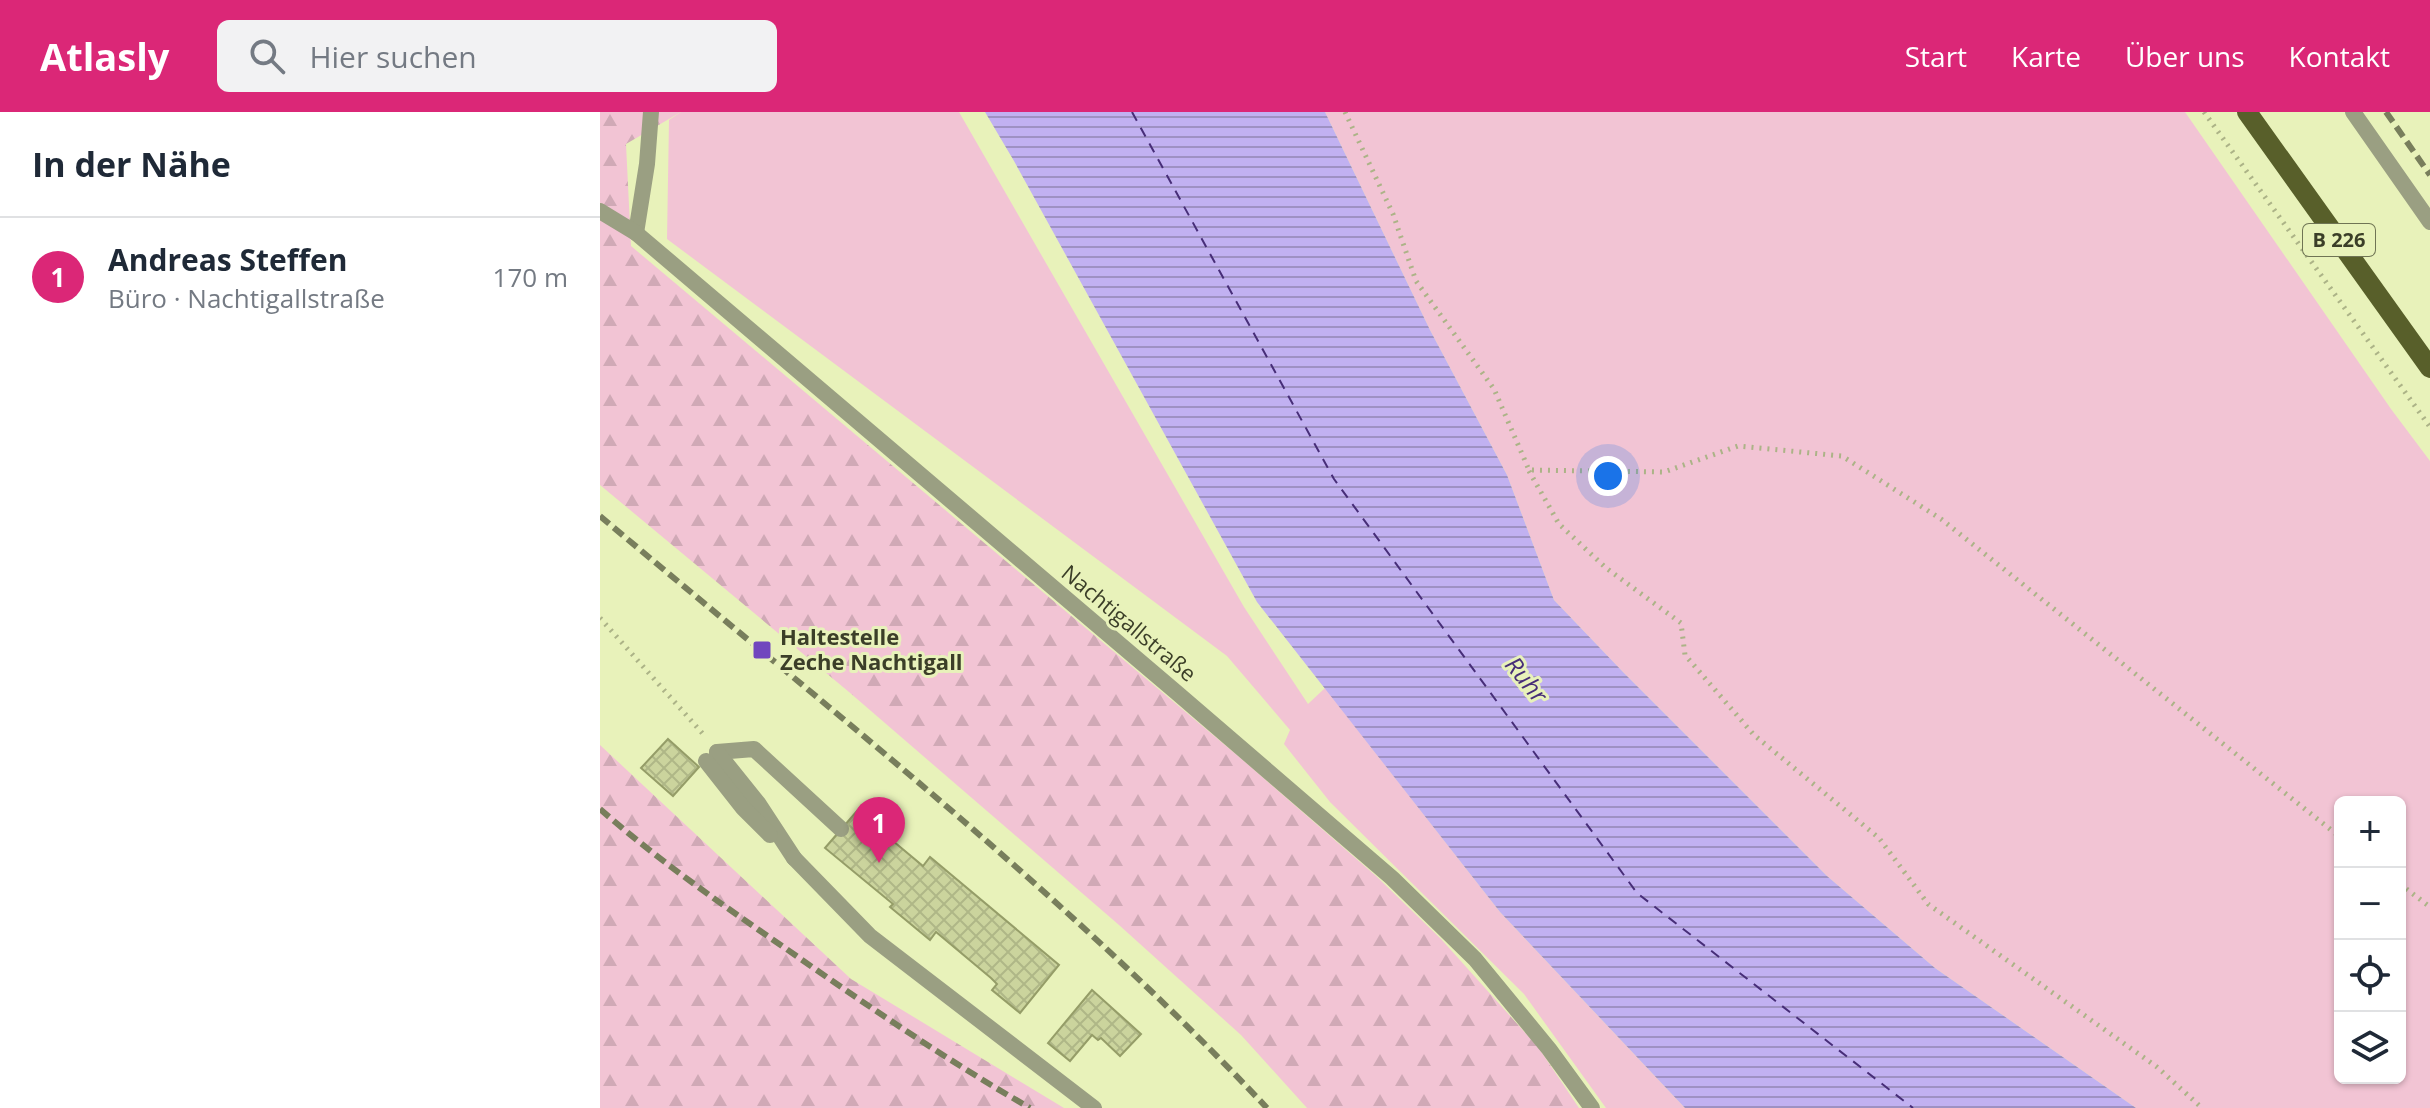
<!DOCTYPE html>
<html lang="de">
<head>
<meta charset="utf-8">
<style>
	:root { --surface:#fff; --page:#f2f2f3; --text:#1f2937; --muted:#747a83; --line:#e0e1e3; --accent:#db2777 }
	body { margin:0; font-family:"Open Sans",sans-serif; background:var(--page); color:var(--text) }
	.controls { position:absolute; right:24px; bottom:24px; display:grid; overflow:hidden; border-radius:12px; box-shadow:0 2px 6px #0004 }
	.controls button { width:72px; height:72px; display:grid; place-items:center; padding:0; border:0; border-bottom:2px solid var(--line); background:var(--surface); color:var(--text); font:40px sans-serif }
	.you { position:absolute; left:1008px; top:364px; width:28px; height:28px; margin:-20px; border:6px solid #fff; border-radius:50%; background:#1a73e8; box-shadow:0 0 0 12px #1a73e833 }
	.badge { display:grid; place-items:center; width:52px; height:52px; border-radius:50%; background:var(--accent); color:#fff; font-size:26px; font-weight:700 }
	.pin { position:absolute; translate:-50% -66px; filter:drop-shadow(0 2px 4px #0008) }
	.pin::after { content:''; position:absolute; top:42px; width:28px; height:24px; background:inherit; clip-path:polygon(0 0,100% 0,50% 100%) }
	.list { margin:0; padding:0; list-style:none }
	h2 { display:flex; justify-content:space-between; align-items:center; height:104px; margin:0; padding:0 32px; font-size:34px }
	h2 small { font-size:26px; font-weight:400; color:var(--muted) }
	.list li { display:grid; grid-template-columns:52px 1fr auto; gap:24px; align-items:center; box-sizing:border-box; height:120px; padding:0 32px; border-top:2px solid var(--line) }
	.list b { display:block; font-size:30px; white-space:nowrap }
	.list p { margin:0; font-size:26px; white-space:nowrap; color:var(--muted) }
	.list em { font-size:26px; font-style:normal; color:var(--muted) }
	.icon { flex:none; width:44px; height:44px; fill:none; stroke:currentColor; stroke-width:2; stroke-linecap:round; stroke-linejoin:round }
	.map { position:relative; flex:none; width:1830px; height:996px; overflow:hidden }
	header { display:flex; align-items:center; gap:48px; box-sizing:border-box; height:112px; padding:0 40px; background:var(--accent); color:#fff }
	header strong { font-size:38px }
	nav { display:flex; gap:44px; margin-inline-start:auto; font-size:28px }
	.search { width:560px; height:72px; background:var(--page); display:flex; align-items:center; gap:20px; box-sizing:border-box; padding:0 28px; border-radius:12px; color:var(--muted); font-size:30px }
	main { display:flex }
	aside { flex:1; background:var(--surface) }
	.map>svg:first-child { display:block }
	.grass { fill:#f2c4d4; fill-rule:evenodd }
	.forest { fill:url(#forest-firs) }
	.water { fill:url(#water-rules) }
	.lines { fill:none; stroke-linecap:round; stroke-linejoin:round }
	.ferry { stroke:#472e78; stroke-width:2; stroke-dasharray:10 8; stroke-linecap:butt }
	.building { fill:url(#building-cross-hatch); stroke:#959d68; stroke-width:2 }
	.path { stroke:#acb387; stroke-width:5; stroke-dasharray:2 6; stroke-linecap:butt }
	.lane { stroke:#9a9f82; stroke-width:16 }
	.street { stroke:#9a9f82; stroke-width:16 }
	.primary { stroke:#585f2a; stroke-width:20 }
	.rail { stroke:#787e5c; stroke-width:6; stroke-dasharray:12 6; stroke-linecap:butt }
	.poi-dot { fill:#7146be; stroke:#e8f2ba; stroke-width:3 }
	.labels { text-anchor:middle; stroke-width:6; stroke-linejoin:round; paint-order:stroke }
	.shield { fill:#e8f2ba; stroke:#6f7454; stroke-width:2 }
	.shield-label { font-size:20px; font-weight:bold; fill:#3b3e28 }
	.street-label { font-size:22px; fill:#3b3e28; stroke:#e8f2ba }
	.poi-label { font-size:22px; font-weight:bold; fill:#3b3e28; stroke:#e8f2ba; text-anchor:start }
	.water-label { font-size:24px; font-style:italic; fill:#472e78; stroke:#e8f2ba }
</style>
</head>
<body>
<header>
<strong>Atlasly</strong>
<div class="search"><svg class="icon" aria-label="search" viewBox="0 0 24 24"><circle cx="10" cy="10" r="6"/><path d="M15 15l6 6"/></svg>Hier suchen</div>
<nav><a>Start</a><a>Karte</a><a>Über uns</a><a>Kontakt</a></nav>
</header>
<main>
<aside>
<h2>In der Nähe<small></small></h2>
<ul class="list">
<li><span class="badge">1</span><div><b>Andreas Steffen</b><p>Büro · Nachtigallstraße</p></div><em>170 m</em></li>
</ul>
</aside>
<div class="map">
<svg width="1830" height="996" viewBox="0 0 1830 996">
	<defs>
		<pattern id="forest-firs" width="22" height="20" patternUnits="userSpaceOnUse" patternTransform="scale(2)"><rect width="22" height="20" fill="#f2c4d4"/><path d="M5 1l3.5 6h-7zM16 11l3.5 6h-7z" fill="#d0a9b6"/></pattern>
		<pattern id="water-rules" width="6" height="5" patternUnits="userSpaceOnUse" patternTransform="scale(2)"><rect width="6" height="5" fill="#c1b1f1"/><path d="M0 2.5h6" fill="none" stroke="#9e91c3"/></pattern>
		<pattern id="building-cross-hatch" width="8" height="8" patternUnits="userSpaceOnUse" patternTransform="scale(2)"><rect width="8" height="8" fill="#cbd49d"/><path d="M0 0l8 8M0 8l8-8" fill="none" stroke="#afb787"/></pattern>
	</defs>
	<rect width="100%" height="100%" fill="#e8f2ba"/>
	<g class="grass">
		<polygon points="81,0 359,0 644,495 708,592 725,576 900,800 1085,996 1006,996 924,882 730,690 684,632 690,618 627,544 67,127 69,8"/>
		<path d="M 725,0 L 1585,0 L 1791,297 L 1830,349 L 1830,996 L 1536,996 L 1335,856 L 1227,764 L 1023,560 L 954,488 L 907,363 L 830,218 ZM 1740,690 L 1800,690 L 1800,966 L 1740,966 Z"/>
	</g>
	<g class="forest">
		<polygon points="0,0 81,0 26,32 31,134 644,649 776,764 841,827 938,935 979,996 707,996 641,923 519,813 249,580 0,373"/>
		<polygon points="0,633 251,867 464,996 0,996"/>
	</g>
	<polygon class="water" points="385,0 725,0 830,218 907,363 954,488 1023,560 1227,764 1335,856 1536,996 1085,996 900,800 657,490 414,49"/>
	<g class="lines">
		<polyline class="ferry" points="532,0 734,367 1037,781 1313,996"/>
	</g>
	<g class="building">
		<polygon points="68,627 99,655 73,684 41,656"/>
		<polygon points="257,699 323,754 330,745 459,853 420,901 392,878 397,872 391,866 336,820 330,828 290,795 293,792 225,736"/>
		<polygon points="492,878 541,922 520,944 501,926 498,928 492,923 470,949 448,931"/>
	</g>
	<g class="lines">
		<g class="path">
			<polyline points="745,0 793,102 816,169 894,277 929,358 1064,360 1138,334 1242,344 1341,407 1740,725"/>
			<polyline points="1604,0 1830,315"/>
			<polyline points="929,359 959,412 1006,456 1081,511 1085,543 1154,623 1279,726 1328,792 1557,955 1602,996"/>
			<polyline points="0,506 103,622"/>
			<polyline points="1800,772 1830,795"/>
		</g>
		<g class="lane">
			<polyline points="1753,0 1830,110"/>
			<polyline points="36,121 47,52 51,0"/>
			<polyline points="117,640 154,637 241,717"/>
			<polyline points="117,640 158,691 194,746"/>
			<polyline points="106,649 143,696 170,723"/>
		</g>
		<g class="street">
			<polyline points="0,99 36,121 576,580 792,766 875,847 949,937 992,996"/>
			<polyline points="194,746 270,824 494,996"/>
		</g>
		<polyline class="primary" points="1647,0 1830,256"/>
		<g class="rail">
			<polyline points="1786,0 1830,63"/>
			<path d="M 0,404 C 227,596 463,779 667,996"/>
			<path d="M 0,697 C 58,748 121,792 185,836 C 265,892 345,947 430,996"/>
		</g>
	</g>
	<rect class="poi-dot" x="152" y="528" width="20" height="20" rx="4"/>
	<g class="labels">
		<rect class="shield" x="1703" y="112" width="72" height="32" rx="6"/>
		<g class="shield-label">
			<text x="1739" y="135">B 226</text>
		</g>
		<g class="street-label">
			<text transform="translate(529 511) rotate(40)" y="8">Nachtigallstraße</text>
		</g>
		<g class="poi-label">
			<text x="180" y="533">Haltestelle<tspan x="180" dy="25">Zeche Nachtigall</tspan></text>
		</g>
		<g class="water-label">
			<text transform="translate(926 568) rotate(51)" y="8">Ruhr</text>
		</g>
	</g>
</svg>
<div class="controls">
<button>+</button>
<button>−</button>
<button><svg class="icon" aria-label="locate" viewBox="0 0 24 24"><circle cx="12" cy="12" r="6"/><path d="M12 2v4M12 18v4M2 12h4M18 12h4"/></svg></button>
<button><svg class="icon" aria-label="layers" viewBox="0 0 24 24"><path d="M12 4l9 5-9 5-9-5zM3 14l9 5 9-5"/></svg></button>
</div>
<div class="you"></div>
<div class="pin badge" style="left:279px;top:751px">1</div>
</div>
</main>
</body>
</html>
